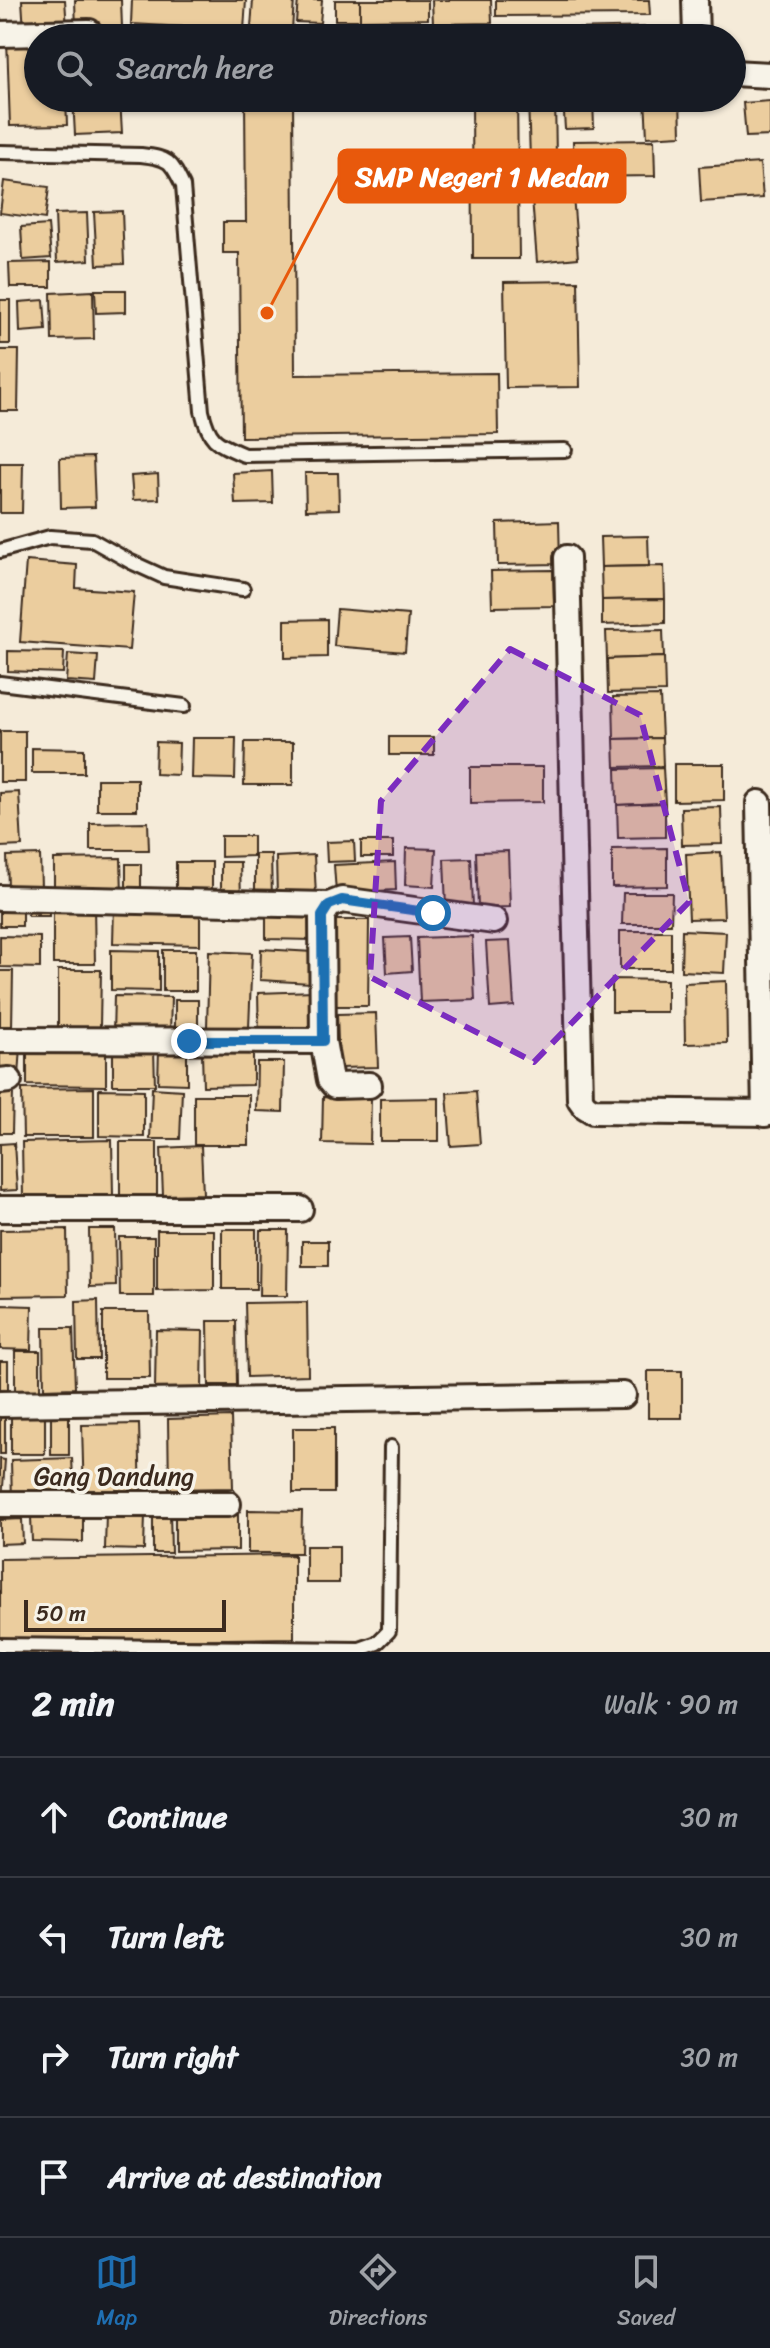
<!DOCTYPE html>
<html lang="en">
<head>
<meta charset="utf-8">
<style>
	:root { --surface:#171b24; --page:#20242c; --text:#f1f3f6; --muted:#9ea1a6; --line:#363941; --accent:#1f6fb2 }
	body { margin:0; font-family:Sriracha,sans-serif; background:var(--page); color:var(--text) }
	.scale { position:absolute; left:24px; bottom:20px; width:202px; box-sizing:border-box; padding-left:8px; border:4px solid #3b2a1e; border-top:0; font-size:22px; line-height:28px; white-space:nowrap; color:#3b2a1e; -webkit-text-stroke:6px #f7f3e8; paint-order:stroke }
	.stop { position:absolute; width:24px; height:24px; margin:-18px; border:6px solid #1f6fb2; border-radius:50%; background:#fff }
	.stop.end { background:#1f6fb2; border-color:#fff; box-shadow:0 2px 8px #0008 }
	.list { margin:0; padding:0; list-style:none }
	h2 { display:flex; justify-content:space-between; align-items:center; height:104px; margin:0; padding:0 32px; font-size:34px }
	h2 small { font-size:26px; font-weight:400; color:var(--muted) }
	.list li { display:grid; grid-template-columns:52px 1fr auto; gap:24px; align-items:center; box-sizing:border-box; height:120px; padding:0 32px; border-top:2px solid var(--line) }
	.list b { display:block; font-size:30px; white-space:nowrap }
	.list em { font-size:26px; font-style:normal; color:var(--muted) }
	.icon { flex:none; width:44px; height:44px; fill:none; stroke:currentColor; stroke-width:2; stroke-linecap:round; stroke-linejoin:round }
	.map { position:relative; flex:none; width:770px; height:1652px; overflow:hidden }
	.search { position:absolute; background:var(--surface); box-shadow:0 2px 6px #0004; left:24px; right:24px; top:24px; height:88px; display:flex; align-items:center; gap:20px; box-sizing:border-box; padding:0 28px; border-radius:44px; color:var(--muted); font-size:30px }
	.sheet { height:584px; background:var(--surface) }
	nav { display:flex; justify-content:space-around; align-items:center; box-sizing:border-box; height:112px; border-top:2px solid var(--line); background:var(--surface); font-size:22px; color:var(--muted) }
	nav a { display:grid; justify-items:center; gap:4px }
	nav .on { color:var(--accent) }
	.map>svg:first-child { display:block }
	.building { fill:#ebcd9e; stroke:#3b2a1e; stroke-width:2 }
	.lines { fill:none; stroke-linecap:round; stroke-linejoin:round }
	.lane-casing { stroke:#3b2a1e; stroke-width:18 }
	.street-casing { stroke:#3b2a1e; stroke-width:30 }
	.lane { stroke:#f7f3e8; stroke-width:12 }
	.street { stroke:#f7f3e8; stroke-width:24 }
	.route { stroke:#1f6fb2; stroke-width:10 }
	.marked { fill:#7b2cbf; fill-opacity:0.2; stroke:#7b2cbf; stroke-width:6; stroke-dasharray:16 10; stroke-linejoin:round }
	.labels { text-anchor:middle; stroke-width:7; stroke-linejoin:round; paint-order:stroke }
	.street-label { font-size:26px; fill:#3b2a1e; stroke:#f7f3e8 }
	.leader { fill:none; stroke:#e8590c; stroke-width:3 }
	.callout-dot { fill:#e8590c; stroke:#f7f3e8; stroke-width:3 }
	.callout { fill:#e8590c; stroke:#e8590c; stroke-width:3 }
	.callout-label { font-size:28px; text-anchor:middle; font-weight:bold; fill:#fff }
</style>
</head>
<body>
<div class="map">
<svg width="770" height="1652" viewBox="0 0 770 1652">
	<rect width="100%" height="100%" fill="#f5ebd9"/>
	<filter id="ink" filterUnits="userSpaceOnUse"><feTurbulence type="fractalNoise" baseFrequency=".0125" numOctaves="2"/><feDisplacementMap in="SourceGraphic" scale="16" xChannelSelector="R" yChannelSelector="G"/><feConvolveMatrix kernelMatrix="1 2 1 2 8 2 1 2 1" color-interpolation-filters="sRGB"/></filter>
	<g filter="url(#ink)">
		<g class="building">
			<polygon points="22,0 65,0 67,28 24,31"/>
			<polygon points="75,0 121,0 122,27 76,29"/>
			<polygon points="132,0 246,0 244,30 131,24"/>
			<polygon points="253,0 294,0 292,30 251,28"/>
			<polygon points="298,0 322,0 320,23 296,22"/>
			<rect x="335" y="0" width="25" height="20"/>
			<polygon points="360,0 428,0 428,19 360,20"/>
			<polygon points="432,0 491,0 492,23 433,24"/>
			<polygon points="496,0 649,0 650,15 496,16"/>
			<polygon points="655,27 655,38 567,38 567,29"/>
			<polygon points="38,38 38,98 66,98 67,125 10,126 7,39"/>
			<polygon points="73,98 120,98 122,133 75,135"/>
			<polygon points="245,98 293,98 295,375 497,373 498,434 241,437 239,253 223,253 223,222 246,222"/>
			<polygon points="472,98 517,98 519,259 473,259"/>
			<polygon points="528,98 555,98 556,159 530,159"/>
			<polygon points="563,98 593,98 594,128 565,129"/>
			<polygon points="601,98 637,98 638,105 601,107"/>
			<polygon points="645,98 680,98 681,135 647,137"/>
			<polygon points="770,101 770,136 746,137 743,103"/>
			<polygon points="654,140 655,176 574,177 573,141"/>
			<polygon points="760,163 763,198 701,202 699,167"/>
			<polygon points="4,181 49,187 45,219 0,213"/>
			<polygon points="573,195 578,258 537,262 532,198"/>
			<polygon points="122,211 124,264 97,265 94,212"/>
			<polygon points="87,213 89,260 57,262 55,214"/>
			<polygon points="48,225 51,258 23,260 21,227"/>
			<polygon points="51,262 51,287 10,287 9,263"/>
			<polygon points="578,281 580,387 506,388 504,282"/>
			<polygon points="95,290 126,290 126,312 96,313"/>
			<polygon points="93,291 94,339 52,340 51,293"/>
			<rect x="0" y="300" width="10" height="44"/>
			<polygon points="44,300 46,330 20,332 19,302"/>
			<polygon points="0,350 19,350 18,411 0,411"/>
			<polygon points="93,457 95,507 61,508 60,458"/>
			<polygon points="0,463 23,463 22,513 0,513"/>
			<polygon points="272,471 273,503 235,504 233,473"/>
			<polygon points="305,473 338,473 339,509 306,510"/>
			<polygon points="158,474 159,499 133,500 131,476"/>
			<polygon points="559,521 560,564 498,565 497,523"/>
			<polygon points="648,536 649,566 601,567 600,537"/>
			<polygon points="26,561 77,565 76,588 134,592 129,650 20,642"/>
			<polygon points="664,566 665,599 602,600 601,567"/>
			<polygon points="553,570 554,606 492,607 491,571"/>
			<polygon points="665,599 665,623 602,625 602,600"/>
			<polygon points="337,609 408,615 405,652 334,646"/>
			<polygon points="327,619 327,657 285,658 285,620"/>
			<polygon points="663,630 664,657 607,659 606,631"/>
			<polygon points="8,651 64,652 63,673 8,671"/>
			<polygon points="68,654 98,656 96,683 66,681"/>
			<polygon points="664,657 665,692 608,693 607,659"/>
			<polygon points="660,696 662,738 614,739 613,697"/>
			<rect x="0" y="731" width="25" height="51"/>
			<rect x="389" y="737" width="45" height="18"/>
			<polygon points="192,738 236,738 235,779 191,778"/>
			<polygon points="662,738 663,766 615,767 614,739"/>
			<polygon points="156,742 179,743 178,775 155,774"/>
			<polygon points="245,742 293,742 293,785 244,785"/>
			<polygon points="32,748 84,749 84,773 32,773"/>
			<polygon points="674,764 724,764 724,800 674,801"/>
			<polygon points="470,767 543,767 543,802 470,803"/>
			<polygon points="663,768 665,803 617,805 616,769"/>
			<rect x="97" y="779" width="40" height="31"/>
			<polygon points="19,792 22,846 0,847 0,793"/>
			<polygon points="665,803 665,837 618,838 617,805"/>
			<polygon points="721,807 722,844 682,845 681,808"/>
			<polygon points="148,822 149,850 90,850 90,823"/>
			<polygon points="221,836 253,836 253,856 221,857"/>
			<polygon points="354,841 355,861 327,862 326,842"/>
			<rect x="361" y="841" width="32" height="16"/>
			<polygon points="406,848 436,849 434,887 405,885"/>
			<polygon points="667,848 667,886 612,887 612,849"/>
			<polygon points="508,851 510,907 478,908 476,852"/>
			<polygon points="721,852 724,918 689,919 686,854"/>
			<polygon points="255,854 271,854 272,899 255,899"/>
			<polygon points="40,855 41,887 8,887 7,856"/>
			<polygon points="314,855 316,896 277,897 276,857"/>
			<polygon points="121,858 122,896 54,897 54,859"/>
			<polygon points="471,858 473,906 446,907 444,859"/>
			<rect x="176" y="862" width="36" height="39"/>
			<polygon points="221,862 240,862 241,900 221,900"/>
			<polygon points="395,862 396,890 336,893 334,865"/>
			<rect x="126" y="864" width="15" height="33"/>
			<polygon points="623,893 672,893 671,924 622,924"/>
			<polygon points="49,901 49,916 28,916 27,902"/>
			<polygon points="0,902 22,903 22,926 0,926"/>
			<polygon points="53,905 94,905 95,964 53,964"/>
			<polygon points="114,906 200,908 200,945 113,943"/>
			<polygon points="266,911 315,913 314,940 266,939"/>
			<polygon points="334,920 369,920 368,1006 333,1006"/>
			<polygon points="682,930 726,932 724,973 681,971"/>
			<rect x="620" y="931" width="51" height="38"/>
			<polygon points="0,936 40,937 40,968 0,967"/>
			<polygon points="472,936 475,1000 420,1002 417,938"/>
			<polygon points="410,937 412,971 387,973 385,938"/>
			<polygon points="510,941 514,1006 490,1008 486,942"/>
			<polygon points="261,949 313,952 311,983 260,980"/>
			<polygon points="111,950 159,951 159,991 111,990"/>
			<rect x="163" y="950" width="33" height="41"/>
			<polygon points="209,951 252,953 249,1028 207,1027"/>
			<polygon points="58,970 101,970 100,1027 58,1027"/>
			<polygon points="0,971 13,971 12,1027 0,1027"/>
			<polygon points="612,979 667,980 667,1012 612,1012"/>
			<polygon points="726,981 727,1043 685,1044 684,983"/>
			<polygon points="314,991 316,1036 259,1038 258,993"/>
			<polygon points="114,996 171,997 170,1036 113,1035"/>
			<rect x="175" y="1000" width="23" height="31"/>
			<polygon points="376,1013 378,1067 339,1068 337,1014"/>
			<polygon points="0,1045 21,1046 19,1077 0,1076"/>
			<polygon points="27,1049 106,1050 106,1086 27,1085"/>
			<polygon points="154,1049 155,1085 113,1085 113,1050"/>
			<polygon points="159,1049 187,1049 187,1084 158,1083"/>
			<polygon points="253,1053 253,1085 203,1086 202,1054"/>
			<polygon points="257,1062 284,1062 283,1112 256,1111"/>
			<polygon points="94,1088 94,1137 23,1137 22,1089"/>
			<polygon points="152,1088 182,1090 180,1139 150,1139"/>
			<polygon points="99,1089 144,1090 144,1137 99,1136"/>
			<polygon points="476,1091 480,1144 451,1146 447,1093"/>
			<polygon points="0,1092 13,1092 12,1133 0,1133"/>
			<rect x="194" y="1095" width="55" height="50"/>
			<polygon points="323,1097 371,1098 370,1144 322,1143"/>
			<polygon points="439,1098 439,1141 380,1141 380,1099"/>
			<polygon points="112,1140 113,1196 23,1198 22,1142"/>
			<rect x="120" y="1142" width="37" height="58"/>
			<polygon points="14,1143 17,1190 0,1191 0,1144"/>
			<polygon points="201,1146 203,1194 163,1195 161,1148"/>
			<polygon points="67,1229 68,1295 0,1296 0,1230"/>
			<polygon points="89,1229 115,1229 116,1286 90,1287"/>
			<rect x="222" y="1229" width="34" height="60"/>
			<polygon points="157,1230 214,1230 214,1290 157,1291"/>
			<polygon points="260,1230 288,1230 287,1296 259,1296"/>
			<polygon points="119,1237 154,1237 154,1296 120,1296"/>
			<rect x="302" y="1241" width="26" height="25"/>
			<polygon points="98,1300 99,1359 77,1359 76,1301"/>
			<polygon points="307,1302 308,1375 247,1377 245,1303"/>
			<polygon points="0,1305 32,1306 31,1350 0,1349"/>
			<polygon points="103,1312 149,1312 150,1378 103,1378"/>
			<polygon points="208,1321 236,1321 237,1385 209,1385"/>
			<polygon points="43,1328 73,1328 75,1388 44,1389"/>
			<polygon points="156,1330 203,1331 202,1389 155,1389"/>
			<rect x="15" y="1351" width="25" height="45"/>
			<rect x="0" y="1361" width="8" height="33"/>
			<rect x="648" y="1371" width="34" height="47"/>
			<rect x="0" y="1408" width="5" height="46"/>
			<polygon points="45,1411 45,1454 11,1454 11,1412"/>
			<rect x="51" y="1411" width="18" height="44"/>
			<polygon points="231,1417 233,1488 169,1489 168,1419"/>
			<polygon points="139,1424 141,1499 84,1500 82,1425"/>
			<rect x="293" y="1428" width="41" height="65"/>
			<polygon points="72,1458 74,1499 12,1501 11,1460"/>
			<polygon points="0,1459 5,1460 2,1500 0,1500"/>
			<polygon points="238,1510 238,1550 175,1551 175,1511"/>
			<polygon points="248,1510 302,1511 301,1553 248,1553"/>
			<polygon points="153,1511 170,1511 171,1553 153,1553"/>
			<polygon points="106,1513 145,1514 144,1550 105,1549"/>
			<polygon points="31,1517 83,1517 83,1542 32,1541"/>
			<polygon points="22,1519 23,1543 0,1544 0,1520"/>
			<rect x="306" y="1546" width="33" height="37"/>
			<polygon points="294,1555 294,1638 0,1642 0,1559"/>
		</g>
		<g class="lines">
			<defs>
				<g id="lane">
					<path d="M 0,152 L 141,155 C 169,158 171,161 183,186 L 202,411 C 209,441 216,443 244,455 L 565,450"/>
					<polyline points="0,551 50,537 92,540 131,562 164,577 243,589"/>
					<polyline points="0,683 184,706"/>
					<polyline points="0,1645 360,1649 377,1643 389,1631 391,1447"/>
				</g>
				<g id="street">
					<polyline points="695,0 696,38"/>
					<polyline points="0,34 89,32"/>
					<polyline points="732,73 770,75"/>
					<polyline points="567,558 580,1099 585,1106 593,1111 770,1113"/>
					<polyline points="759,803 765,1114"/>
					<polyline points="0,898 329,905"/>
					<polyline points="0,1040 323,1041 322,916 329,905 342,900 494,921"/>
					<polyline points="323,1041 330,1080 335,1086 369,1085"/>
					<polyline points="0,1081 9,1080"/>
					<polyline points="0,1209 300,1209"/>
					<polyline points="0,1404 623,1395"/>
					<polyline points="0,1504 228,1504"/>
				</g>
			</defs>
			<use href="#lane" class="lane-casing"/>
			<use href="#street" class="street-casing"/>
			<use href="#lane" class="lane"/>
			<use href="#street" class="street"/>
		</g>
	</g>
	<g class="lines" filter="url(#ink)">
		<polyline class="route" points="189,1041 323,1041 322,916 329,905 342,900 433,913"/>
	</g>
	<path class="marked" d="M 510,649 L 640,715 L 689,902 L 534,1062 L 370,977 L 381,801 Z"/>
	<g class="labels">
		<g class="street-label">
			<text x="114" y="1485">Gang Dandung</text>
		</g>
	</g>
	<path class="leader" d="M267 313L339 176"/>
	<circle class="callout-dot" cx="267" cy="313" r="8"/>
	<rect class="callout" x="339" y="150" width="286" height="52" rx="8"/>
	<g class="callout-label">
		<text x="482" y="186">SMP Negeri 1 Medan</text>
	</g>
</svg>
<div class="scale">50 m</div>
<div class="stop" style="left:433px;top:913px"></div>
<div class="stop end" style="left:189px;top:1041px"></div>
<div class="search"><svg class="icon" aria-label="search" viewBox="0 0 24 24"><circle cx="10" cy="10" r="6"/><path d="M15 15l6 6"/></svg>Search here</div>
</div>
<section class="sheet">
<h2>2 min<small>Walk · 90 m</small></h2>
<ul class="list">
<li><svg class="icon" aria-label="ahead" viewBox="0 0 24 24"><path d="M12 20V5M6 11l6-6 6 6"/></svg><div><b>Continue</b></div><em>30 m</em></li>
<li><svg class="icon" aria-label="left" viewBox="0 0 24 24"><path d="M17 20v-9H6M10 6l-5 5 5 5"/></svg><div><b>Turn left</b></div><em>30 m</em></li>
<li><svg class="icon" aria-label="right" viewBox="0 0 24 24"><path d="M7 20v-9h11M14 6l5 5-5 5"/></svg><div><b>Turn right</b></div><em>30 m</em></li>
<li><svg class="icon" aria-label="arrive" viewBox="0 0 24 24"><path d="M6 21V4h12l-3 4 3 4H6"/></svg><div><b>Arrive at destination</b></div></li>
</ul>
</section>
<nav>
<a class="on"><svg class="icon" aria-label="map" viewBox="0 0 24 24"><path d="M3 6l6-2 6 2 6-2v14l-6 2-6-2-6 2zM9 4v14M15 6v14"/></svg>Map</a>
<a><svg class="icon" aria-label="directions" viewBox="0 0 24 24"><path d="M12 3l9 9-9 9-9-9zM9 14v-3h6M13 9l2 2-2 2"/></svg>Directions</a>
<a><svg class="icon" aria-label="saved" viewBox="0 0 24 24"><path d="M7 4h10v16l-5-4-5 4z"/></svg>Saved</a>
</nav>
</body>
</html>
